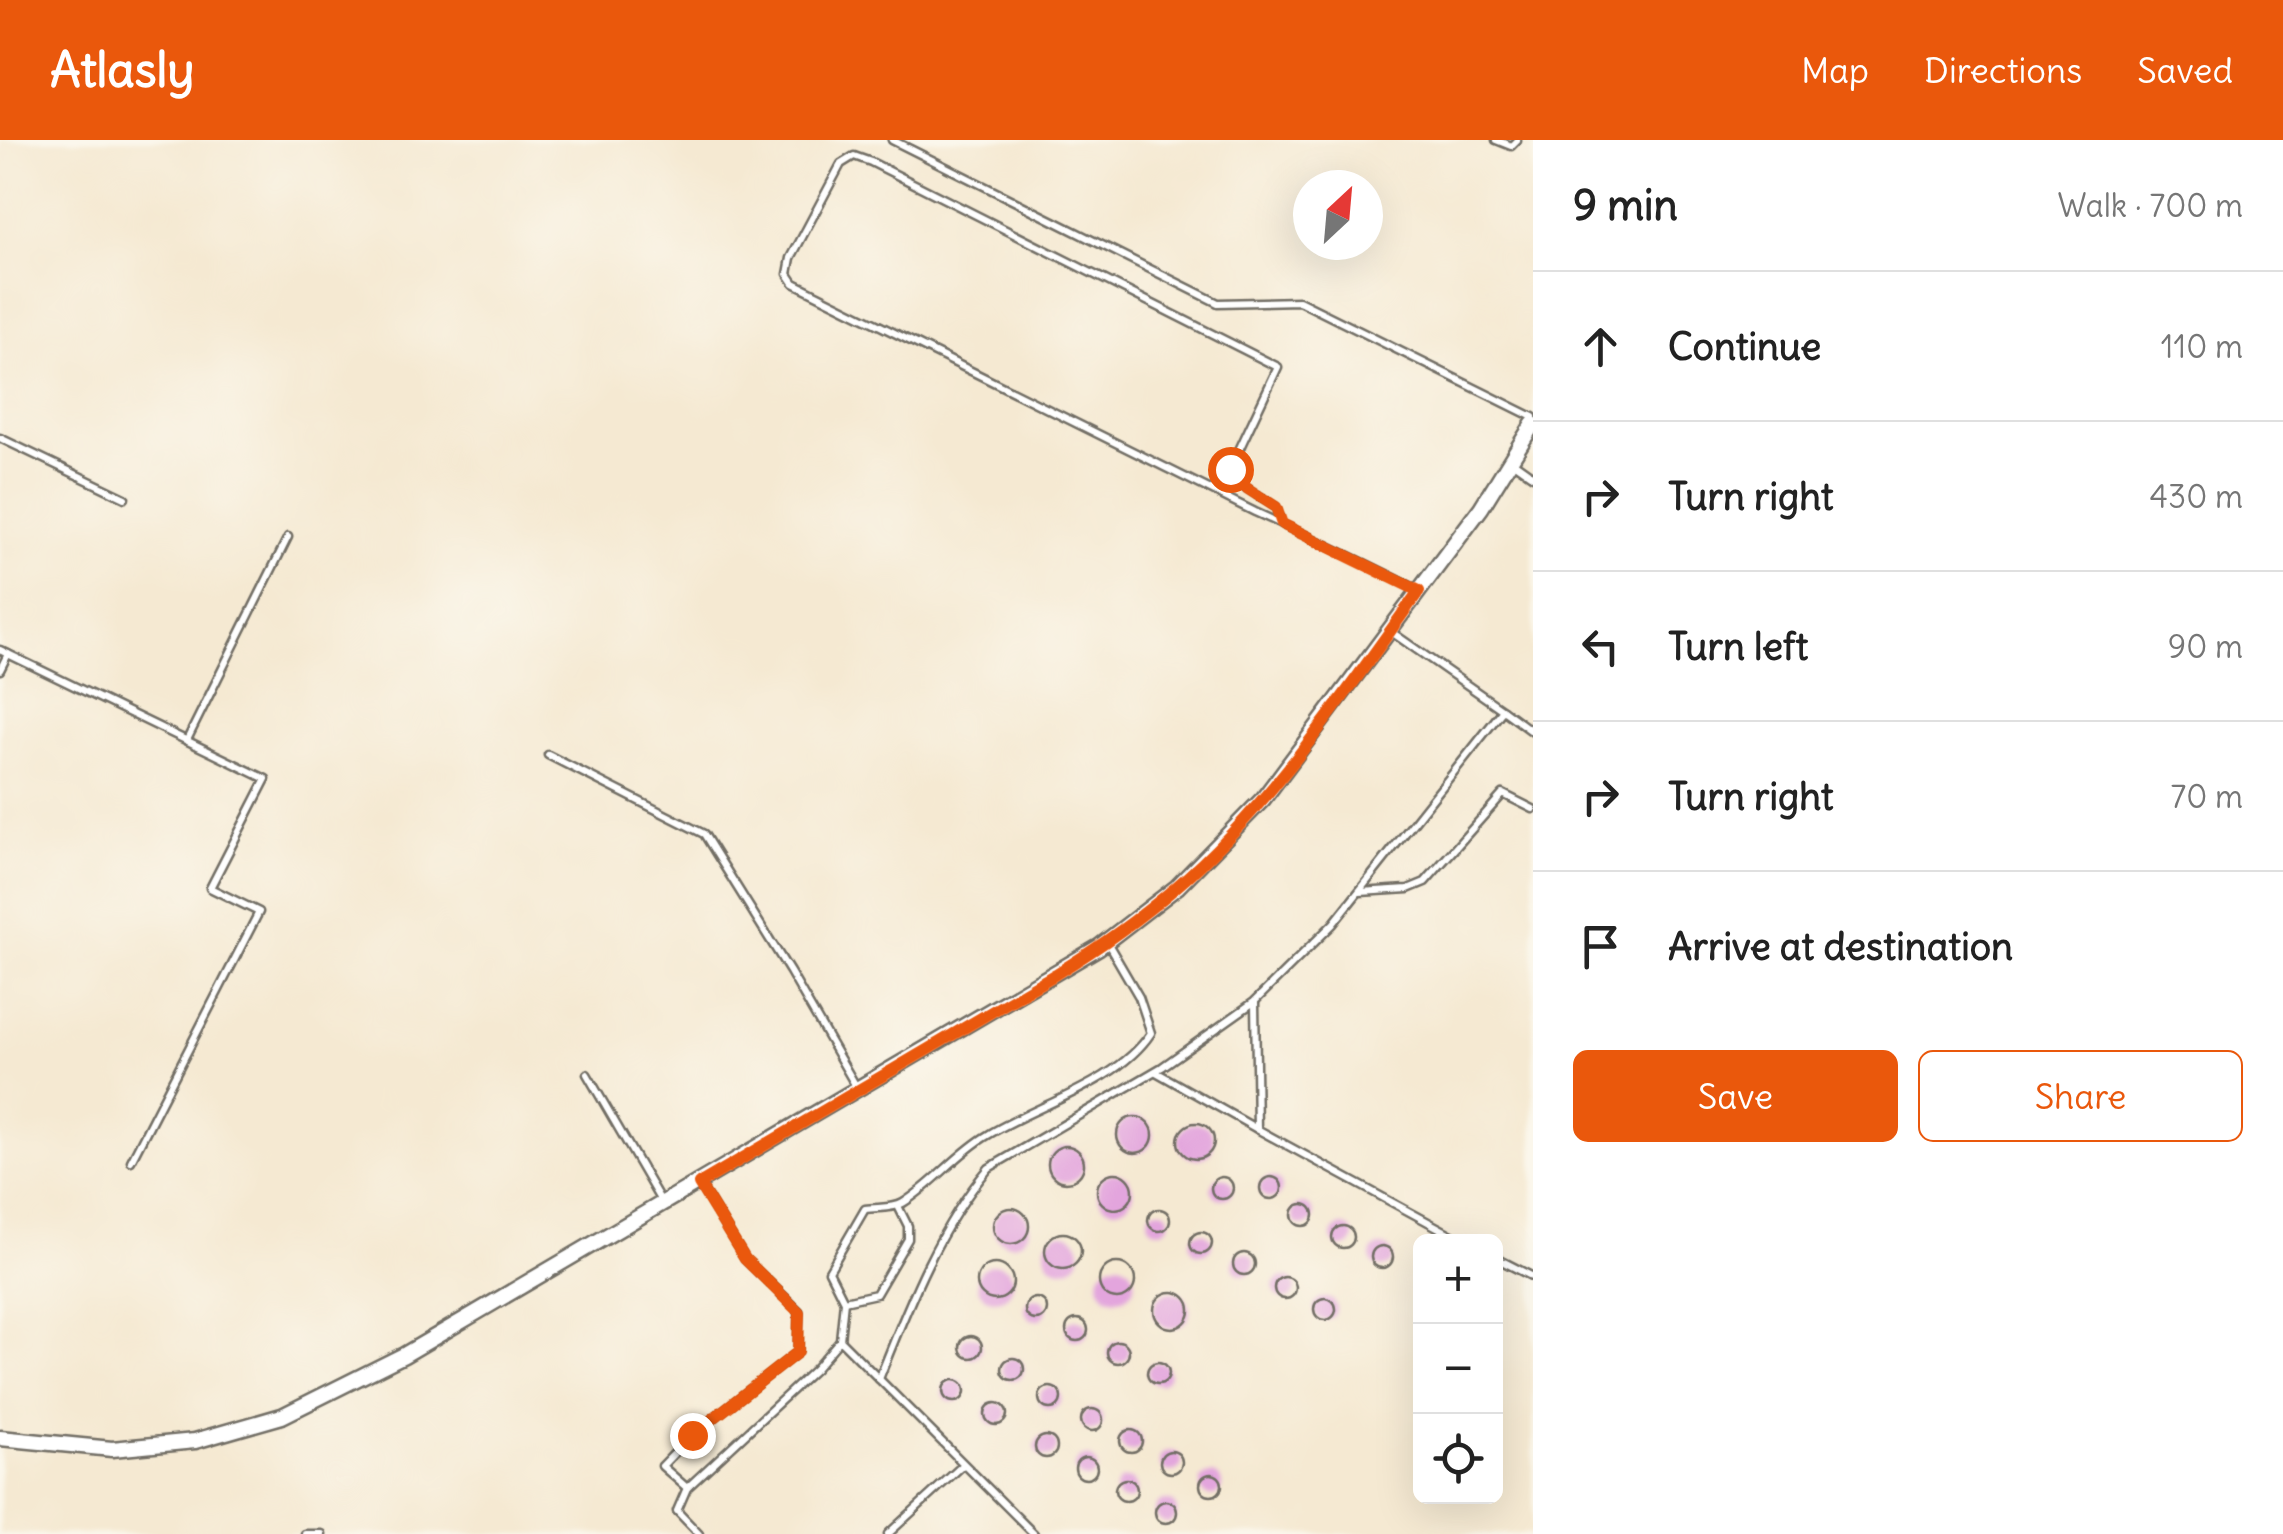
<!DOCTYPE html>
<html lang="en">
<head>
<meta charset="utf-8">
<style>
	:root { --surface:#fff; --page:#f2f2f2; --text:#222; --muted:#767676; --line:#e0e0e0; --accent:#ea580c }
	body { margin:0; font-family:Delius,sans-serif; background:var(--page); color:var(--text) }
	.controls { position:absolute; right:30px; bottom:30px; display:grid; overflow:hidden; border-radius:15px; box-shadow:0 10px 40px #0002 }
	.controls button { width:90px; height:90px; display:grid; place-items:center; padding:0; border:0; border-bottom:2px solid var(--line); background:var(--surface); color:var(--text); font:50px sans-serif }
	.compass { position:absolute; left:1293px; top:30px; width:90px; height:90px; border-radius:50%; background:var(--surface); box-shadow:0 10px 40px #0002; rotate:26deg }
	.stop { position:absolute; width:30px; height:30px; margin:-22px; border:8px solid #ea580c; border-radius:50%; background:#fff }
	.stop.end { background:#ea580c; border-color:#fff; box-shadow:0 2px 10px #0008 }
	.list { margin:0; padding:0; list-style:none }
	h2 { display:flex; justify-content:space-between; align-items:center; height:130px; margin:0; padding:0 40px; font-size:42px }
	h2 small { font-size:32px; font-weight:400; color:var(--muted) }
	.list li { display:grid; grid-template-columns:65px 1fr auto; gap:30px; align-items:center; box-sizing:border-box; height:150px; padding:0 40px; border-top:2px solid var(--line) }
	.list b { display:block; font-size:38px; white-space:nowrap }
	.list em { font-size:32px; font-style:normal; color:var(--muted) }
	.actions { display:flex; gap:20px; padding:30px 40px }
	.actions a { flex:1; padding:22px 0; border:2px solid var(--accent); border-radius:15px; text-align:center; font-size:35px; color:var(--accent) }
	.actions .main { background:var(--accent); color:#fff }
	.icon { flex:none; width:55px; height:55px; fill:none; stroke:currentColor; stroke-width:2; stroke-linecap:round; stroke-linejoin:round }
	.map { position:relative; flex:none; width:1533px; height:1394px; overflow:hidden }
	header { display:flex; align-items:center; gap:60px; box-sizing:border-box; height:140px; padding:0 50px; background:var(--accent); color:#fff }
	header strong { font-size:48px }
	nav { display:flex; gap:55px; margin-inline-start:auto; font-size:35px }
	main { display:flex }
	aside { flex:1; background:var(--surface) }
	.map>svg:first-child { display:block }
	.building { fill:#e3a5dd }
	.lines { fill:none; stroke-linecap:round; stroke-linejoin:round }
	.service-casing { stroke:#726e65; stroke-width:11 }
	.minor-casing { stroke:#726e65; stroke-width:19 }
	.service { stroke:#fff; stroke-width:6 }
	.minor { stroke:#fff; stroke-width:14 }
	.route { stroke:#ea580c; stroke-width:12 }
</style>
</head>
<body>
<header>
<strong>Atlasly</strong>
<nav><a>Map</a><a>Directions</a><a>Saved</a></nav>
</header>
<main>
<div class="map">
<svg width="1533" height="1394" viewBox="0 0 1533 1394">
	<rect width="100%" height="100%" fill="#fbf7ec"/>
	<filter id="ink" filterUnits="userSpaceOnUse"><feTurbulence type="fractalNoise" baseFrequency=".01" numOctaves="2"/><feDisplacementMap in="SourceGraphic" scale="20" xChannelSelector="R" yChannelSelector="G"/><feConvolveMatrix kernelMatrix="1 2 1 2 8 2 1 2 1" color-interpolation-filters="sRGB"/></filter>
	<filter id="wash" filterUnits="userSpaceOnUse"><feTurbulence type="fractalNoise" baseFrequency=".0048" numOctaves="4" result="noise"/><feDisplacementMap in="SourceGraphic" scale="40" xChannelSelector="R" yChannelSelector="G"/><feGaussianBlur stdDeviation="2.25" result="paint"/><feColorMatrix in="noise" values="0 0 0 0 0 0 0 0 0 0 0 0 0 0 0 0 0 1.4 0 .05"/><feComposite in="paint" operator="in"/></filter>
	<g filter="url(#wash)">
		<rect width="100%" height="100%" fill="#f5e9d2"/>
		<g id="blocks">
			<g class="building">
				<circle cx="1135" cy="995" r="18"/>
				<circle cx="1196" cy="1001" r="18"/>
				<circle cx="1066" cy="1024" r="18"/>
				<circle cx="1115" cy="1051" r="18"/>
				<circle cx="1222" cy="1048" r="11"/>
				<circle cx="1271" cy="1048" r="11"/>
				<circle cx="1303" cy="1075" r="11"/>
				<circle cx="1011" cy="1086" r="18"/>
				<circle cx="1159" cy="1080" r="11"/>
				<circle cx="1343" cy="1097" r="11"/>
				<circle cx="1201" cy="1103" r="11"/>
				<circle cx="1063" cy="1111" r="18"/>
				<circle cx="1382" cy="1117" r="11"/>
				<circle cx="1244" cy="1124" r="11"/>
				<circle cx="1117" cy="1141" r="18"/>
				<circle cx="995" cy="1142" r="18"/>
				<circle cx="1285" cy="1148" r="11"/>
				<circle cx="1172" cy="1170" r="18"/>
				<circle cx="1036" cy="1169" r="11"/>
				<circle cx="1325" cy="1169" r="11"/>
				<circle cx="1077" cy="1190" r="11"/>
				<circle cx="971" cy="1207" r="11"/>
				<circle cx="1118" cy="1212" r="11"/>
				<circle cx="1013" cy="1229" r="11"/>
				<circle cx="1158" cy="1233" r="11"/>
				<circle cx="954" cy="1251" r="11"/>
				<circle cx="1050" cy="1258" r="11"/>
				<circle cx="996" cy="1274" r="11"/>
				<circle cx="1092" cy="1280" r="11"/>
				<circle cx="1131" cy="1301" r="11"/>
				<circle cx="1046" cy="1307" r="11"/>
				<circle cx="1171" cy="1322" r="11"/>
				<circle cx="1086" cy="1328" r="11"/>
				<circle cx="1211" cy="1345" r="11"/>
				<circle cx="1126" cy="1350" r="11"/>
				<circle cx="1166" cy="1372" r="11"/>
			</g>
		</g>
	</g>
	<g filter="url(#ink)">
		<use href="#blocks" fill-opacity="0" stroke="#726e65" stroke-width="2.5"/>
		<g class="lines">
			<defs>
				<g id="service">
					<polyline points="892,0 1218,163 1299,161 1533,277"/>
					<polyline points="1496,0 1511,6 1517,0"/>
					<polyline points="0,298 125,358"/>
					<polyline points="1512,321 1533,336"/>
					<path d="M 1281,384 L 1276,367 L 1245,347 L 1230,329 L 1278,227 L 871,22 L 854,16 L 841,24 L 791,118 L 788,134 L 794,143 L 1255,372 C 1310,397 1364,422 1418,450"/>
					<polyline points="0,510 8,514 0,530"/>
					<polyline points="8,514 266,639 210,748 259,772 131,1021"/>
					<polyline points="1503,570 1533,592"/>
					<polyline points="187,600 288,397"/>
					<polyline points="548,615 704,694 790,832 857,948"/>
					<polyline points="1360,752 1408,749 1425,742 1503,654 1533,669"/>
					<polyline points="1156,932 1257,989 1255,863"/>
					<polyline points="587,934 662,1063"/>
					<polyline points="1257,989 1465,1102"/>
					<polyline points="1496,1118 1533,1137"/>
					<polyline points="844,1161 876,1154 908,1099 908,1086 898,1066"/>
					<path d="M 840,1200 L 844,1161 L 829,1131 L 865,1069 C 877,1067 893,1069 903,1063 C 934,1044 957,1013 988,995 C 1039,964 1118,943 1151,893 L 1139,857 L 1107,802"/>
					<path d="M 879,1239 C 908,1166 938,1088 989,1028 L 1162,927 L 1254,862 L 1333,784 L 1503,570 L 1390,491"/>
					<polyline points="687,1348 662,1326 692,1295 798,1212 799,1171 745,1119 700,1045"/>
					<polyline points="305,1394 322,1394"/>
					<polyline points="699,1394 677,1371 687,1348 815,1229 840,1200 1034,1394"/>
					<polyline points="888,1394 963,1325"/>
				</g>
				<polyline id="minor" points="0,1298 112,1309 195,1301 282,1276 404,1215 1099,807 1177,747 1263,659 1481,368 1533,284"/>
			</defs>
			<use href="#service" class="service-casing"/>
			<use href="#minor" class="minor-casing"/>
			<use href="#service" class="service"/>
			<use href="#minor" class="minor"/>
		</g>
	</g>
	<g class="lines" filter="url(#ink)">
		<path class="route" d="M 692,1295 L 798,1212 L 799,1172 L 745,1119 L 699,1044 L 1056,834 C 1098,808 1138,780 1175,748 C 1270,667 1346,552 1419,451 L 1282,384 L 1276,367 L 1245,347 L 1230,329"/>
	</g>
</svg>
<div class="controls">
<button>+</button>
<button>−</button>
<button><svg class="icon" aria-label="locate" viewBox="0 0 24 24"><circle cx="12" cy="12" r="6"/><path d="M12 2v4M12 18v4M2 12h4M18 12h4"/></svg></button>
</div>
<svg class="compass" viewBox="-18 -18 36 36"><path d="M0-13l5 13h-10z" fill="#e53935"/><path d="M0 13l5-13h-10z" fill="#767676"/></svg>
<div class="stop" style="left:1230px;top:329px"></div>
<div class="stop end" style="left:692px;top:1295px"></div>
</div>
<aside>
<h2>9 min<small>Walk · 700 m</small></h2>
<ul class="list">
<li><svg class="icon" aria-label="ahead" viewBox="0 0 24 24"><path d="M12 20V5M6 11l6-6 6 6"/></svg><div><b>Continue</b></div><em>110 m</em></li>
<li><svg class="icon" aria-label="right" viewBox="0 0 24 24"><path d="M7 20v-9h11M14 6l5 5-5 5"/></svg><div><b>Turn right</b></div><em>430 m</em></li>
<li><svg class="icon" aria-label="left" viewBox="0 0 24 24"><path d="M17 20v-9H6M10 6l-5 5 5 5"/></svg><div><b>Turn left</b></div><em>90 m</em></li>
<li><svg class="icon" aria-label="right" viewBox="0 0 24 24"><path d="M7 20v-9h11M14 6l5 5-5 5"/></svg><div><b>Turn right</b></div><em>70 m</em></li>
<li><svg class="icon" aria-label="arrive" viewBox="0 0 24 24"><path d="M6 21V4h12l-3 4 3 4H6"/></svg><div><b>Arrive at destination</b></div></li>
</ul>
<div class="actions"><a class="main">Save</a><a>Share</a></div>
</aside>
</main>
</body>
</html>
